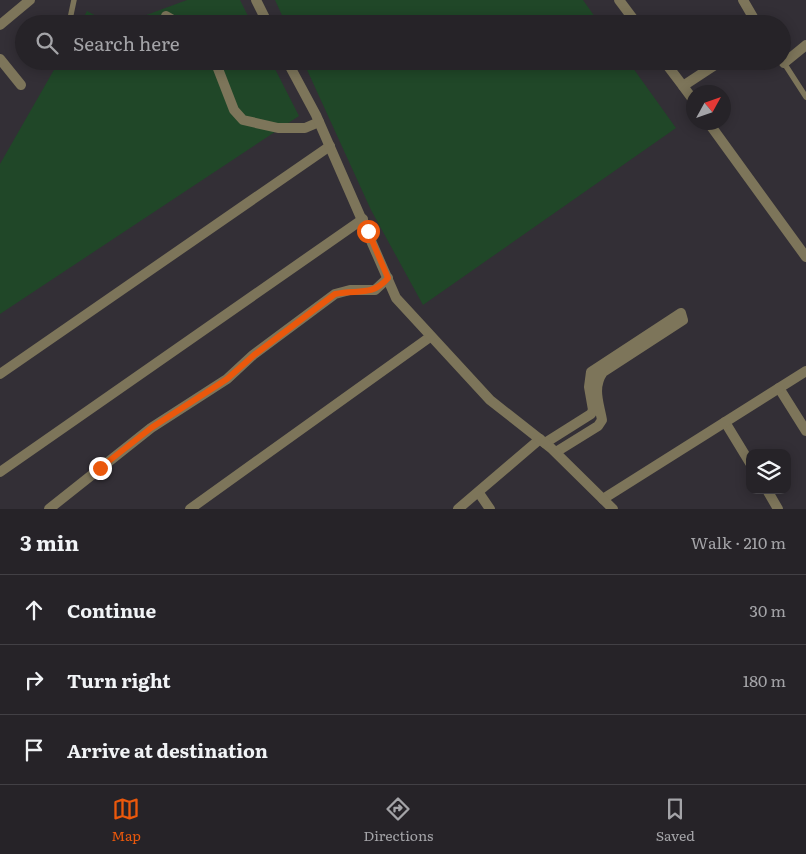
<!DOCTYPE html>
<html lang="en">
<head>
<meta charset="utf-8">
<style>
	:root { --surface:#262328; --page:#2e2b30; --text:#f1f3f6; --muted:#a4a4a8; --line:#424045; --accent:#ea580c }
	body { margin:0; font-family:Literata,serif; background:var(--page); color:var(--text) }
	.controls { position:absolute; right:15px; bottom:15px; display:grid; overflow:hidden; border-radius:10px; box-shadow:0 2px 12px #0003 }
	.controls button { width:45px; height:45px; display:grid; place-items:center; padding:0; border:0; border-bottom:1px solid var(--line); background:var(--surface); color:var(--text); font:25px sans-serif }
	.compass { position:absolute; left:686px; top:85px; width:45px; height:45px; border-radius:50%; background:var(--surface); box-shadow:0 2px 12px #0003; rotate:50deg }
	.stop { position:absolute; width:15px; height:15px; margin:-11px; border:4px solid #ea580c; border-radius:50%; background:#fff }
	.stop.end { background:#ea580c; border-color:#fff; box-shadow:0 1px 5px #0008 }
	.list { margin:0; padding:0; list-style:none }
	h2 { display:flex; justify-content:space-between; align-items:center; height:65px; margin:0; padding:0 20px; font-size:21px }
	h2 small { font-size:16px; font-weight:400; color:var(--muted) }
	.list li { display:grid; grid-template-columns:32px 1fr auto; gap:15px; align-items:center; box-sizing:border-box; height:70px; padding:0 20px; border-top:1px solid var(--line) }
	.list b { display:block; font-size:19px; white-space:nowrap }
	.list em { font-size:16px; font-style:normal; color:var(--muted) }
	.icon { flex:none; width:28px; height:28px; fill:none; stroke:currentColor; stroke-width:2; stroke-linecap:round; stroke-linejoin:round }
	.map { position:relative; flex:none; width:806px; height:509px; overflow:hidden }
	.search { position:absolute; background:var(--surface); box-shadow:0 2px 12px #0003; left:15px; right:15px; top:15px; height:55px; display:flex; align-items:center; gap:12px; box-sizing:border-box; padding:0 18px; border-radius:28px; color:var(--muted); font-size:19px }
	.sheet { height:275px; background:var(--surface) }
	nav { display:flex; justify-content:space-around; align-items:center; box-sizing:border-box; height:70px; border-top:1px solid var(--line); background:var(--surface); font-size:14px; color:var(--muted) }
	nav a { display:grid; justify-items:center; gap:2px }
	nav .on { color:var(--accent) }
	.map>svg:first-child { display:block }
	.green { fill:#204728 }
	.lines { fill:none; stroke-linecap:round; stroke-linejoin:round }
	.service { stroke:#7d755a; stroke-width:5.5 }
	.minor { stroke:#7d755a; stroke-width:10 }
	.tertiary { stroke:#7d755a; stroke-width:10 }
	.route { stroke:#ea580c; stroke-width:6 }
</style>
</head>
<body>
<div class="map">
<svg width="806" height="509" viewBox="0 0 806 509">
	<rect width="100%" height="100%" fill="#332f36"/>
	<g class="green">
		<polygon points="187,0 240,0 252,24 122,24"/>
		<polygon points="275,0 583,0 600,24 286,24"/>
		<polygon points="87,11 111,24 80,24"/>
		<polygon points="59,61 271,61 299,116 0,314 0,164"/>
		<polygon points="303,61 628,61 676,128 423,305 371,210"/>
	</g>
	<g class="lines">
		<g class="service">
			<polyline points="66,22 70,19 74,0"/>
			<polyline points="784,63 806,97"/>
		</g>
		<g class="minor">
			<polyline points="619,0 637,24"/>
			<polyline points="743,0 757,24"/>
			<polyline points="166,16 180,24"/>
			<polyline points="0,25 30,0"/>
			<polyline points="0,59 21,85"/>
			<polyline points="782,60 784,63 806,45"/>
			<polyline points="215,61 234,110 243,120 278,128 305,128 319,122"/>
			<polyline points="664,61 683,86"/>
			<polyline points="694,101 683,86 721,61"/>
			<polyline points="708,122 806,257"/>
			<polyline points="0,374 330,146"/>
			<polyline points="779,388 806,431"/>
			<polyline points="725,422 750,463"/>
			<path d="M 545,443 L 591,414 L 593,410 L 589,387 L 591,372 L 681,313 L 683,320 L 603,372 C 592,388 599,403 602,420 L 598,426 L 556,452"/>
			<polyline points="0,472 363,219"/>
			<polyline points="767,490 778,509"/>
			<polyline points="479,493 490,509"/>
			<polyline points="603,499 806,371"/>
			<polyline points="49,509 151,428 227,379 253,355 335,294 350,290 375,290 388,278"/>
			<polyline points="190,509 430,337"/>
			<polyline points="458,509 540,439"/>
		</g>
		<g class="tertiary">
			<polyline points="256,0 268,24"/>
			<polyline points="287,61 316,115 396,298 490,400 551,448 613,509"/>
		</g>
	</g>
	<g class="lines">
		<path class="route" d="M 100,468 L 151,428 L 227,379 L 254,355 L 335,294 C 357,289 372,297 388,278 L 368,231"/>
	</g>
</svg>
<div class="controls">
<button><svg class="icon" aria-label="layers" viewBox="0 0 24 24"><path d="M12 4l9 5-9 5-9-5zM3 14l9 5 9-5"/></svg></button>
</div>
<svg class="compass" viewBox="-18 -18 36 36"><path d="M0-13l5 13h-10z" fill="#e53935"/><path d="M0 13l5-13h-10z" fill="#a4a4a8"/></svg>
<div class="stop" style="left:368px;top:231px"></div>
<div class="stop end" style="left:100px;top:468px"></div>
<div class="search"><svg class="icon" aria-label="search" viewBox="0 0 24 24"><circle cx="10" cy="10" r="6"/><path d="M15 15l6 6"/></svg>Search here</div>
</div>
<section class="sheet">
<h2>3 min<small>Walk · 210 m</small></h2>
<ul class="list">
<li><svg class="icon" aria-label="ahead" viewBox="0 0 24 24"><path d="M12 20V5M6 11l6-6 6 6"/></svg><div><b>Continue</b></div><em>30 m</em></li>
<li><svg class="icon" aria-label="right" viewBox="0 0 24 24"><path d="M7 20v-9h11M14 6l5 5-5 5"/></svg><div><b>Turn right</b></div><em>180 m</em></li>
<li><svg class="icon" aria-label="arrive" viewBox="0 0 24 24"><path d="M6 21V4h12l-3 4 3 4H6"/></svg><div><b>Arrive at destination</b></div></li>
</ul>
</section>
<nav>
<a class="on"><svg class="icon" aria-label="map" viewBox="0 0 24 24"><path d="M3 6l6-2 6 2 6-2v14l-6 2-6-2-6 2zM9 4v14M15 6v14"/></svg>Map</a>
<a><svg class="icon" aria-label="directions" viewBox="0 0 24 24"><path d="M12 3l9 9-9 9-9-9zM9 14v-3h6M13 9l2 2-2 2"/></svg>Directions</a>
<a><svg class="icon" aria-label="saved" viewBox="0 0 24 24"><path d="M7 4h10v16l-5-4-5 4z"/></svg>Saved</a>
</nav>
</body>
</html>
